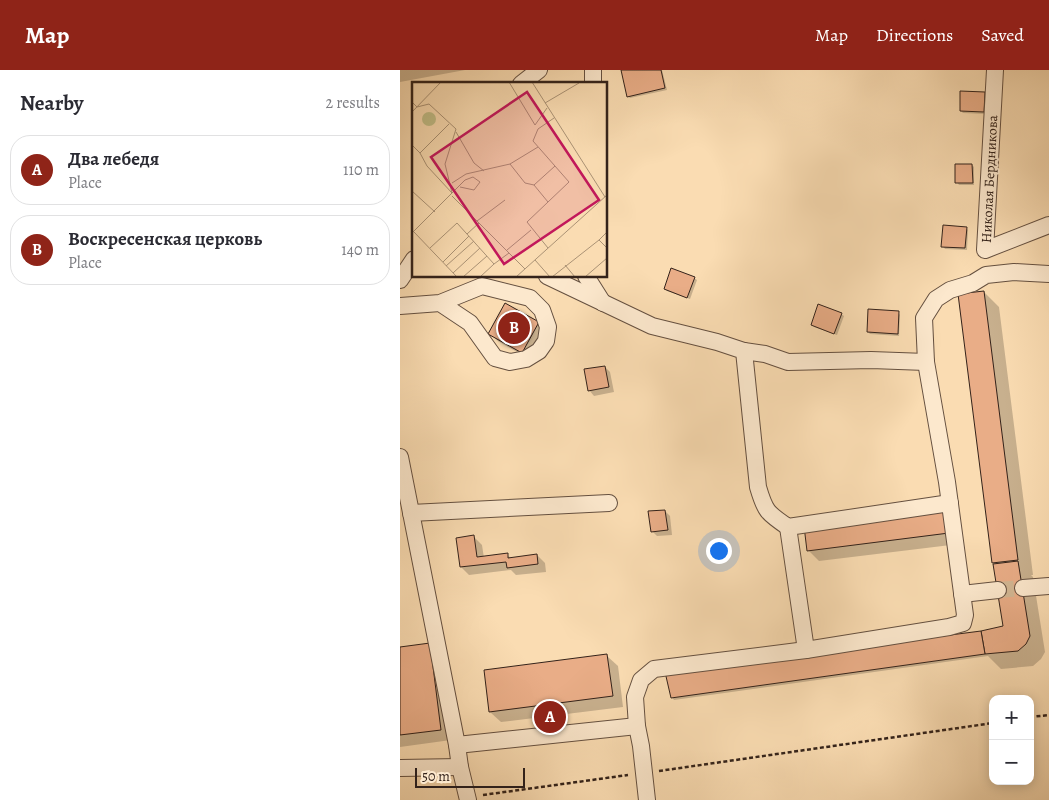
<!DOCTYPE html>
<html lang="en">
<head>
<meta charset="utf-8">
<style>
	:root { --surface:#fff; --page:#f2f2f3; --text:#2b2b33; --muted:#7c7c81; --line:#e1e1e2; --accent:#8f2418 }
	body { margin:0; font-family:Alegreya,serif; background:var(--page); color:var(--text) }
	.controls { position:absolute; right:15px; bottom:15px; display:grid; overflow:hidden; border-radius:10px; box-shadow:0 2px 12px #0003 }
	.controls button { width:45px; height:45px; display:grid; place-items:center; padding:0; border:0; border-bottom:1px solid var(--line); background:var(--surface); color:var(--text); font:25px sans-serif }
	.scale { position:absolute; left:15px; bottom:12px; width:110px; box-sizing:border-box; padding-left:5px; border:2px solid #33221a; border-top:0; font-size:14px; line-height:18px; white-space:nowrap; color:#33221a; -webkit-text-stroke:4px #fce8cd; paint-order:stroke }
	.you { position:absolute; left:318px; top:480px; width:18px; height:18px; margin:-12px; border:4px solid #fff; border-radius:50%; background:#1a73e8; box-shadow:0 0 0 8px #1a73e833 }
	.badge { display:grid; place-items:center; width:32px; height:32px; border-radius:50%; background:var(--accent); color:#fff; font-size:16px; font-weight:700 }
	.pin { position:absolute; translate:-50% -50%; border:2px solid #fff; box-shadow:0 1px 5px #0006 }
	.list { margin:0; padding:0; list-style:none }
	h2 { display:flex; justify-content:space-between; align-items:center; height:65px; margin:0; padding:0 20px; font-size:21px }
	h2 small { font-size:16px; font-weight:400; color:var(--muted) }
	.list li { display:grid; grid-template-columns:32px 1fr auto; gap:15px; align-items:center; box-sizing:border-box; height:70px; margin:0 10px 10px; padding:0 10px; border:1px solid var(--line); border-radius:20px }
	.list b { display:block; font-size:19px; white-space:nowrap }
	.list p { margin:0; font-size:16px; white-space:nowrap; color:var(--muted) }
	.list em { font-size:16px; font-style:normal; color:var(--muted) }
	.map { position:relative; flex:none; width:649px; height:730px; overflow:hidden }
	header { display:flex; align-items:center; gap:30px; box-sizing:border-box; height:70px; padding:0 25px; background:var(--accent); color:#fff }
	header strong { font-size:24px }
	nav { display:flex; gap:28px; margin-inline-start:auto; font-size:18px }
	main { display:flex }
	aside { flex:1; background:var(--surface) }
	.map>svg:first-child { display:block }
	.shadow { fill:#0003 }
	.building { fill:#e9ad87; stroke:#33221a }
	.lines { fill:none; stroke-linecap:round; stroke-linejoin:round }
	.minor-tunnel { stroke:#d2b794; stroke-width:16; stroke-dasharray:16 8; stroke-linecap:butt }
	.minor-casing { stroke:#655040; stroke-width:18 }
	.path { stroke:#33221a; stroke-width:2.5; stroke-dasharray:4 2.5; stroke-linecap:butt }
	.minor { stroke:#fce8cd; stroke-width:16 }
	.labels { text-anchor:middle; stroke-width:4; stroke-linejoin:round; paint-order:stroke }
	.street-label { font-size:14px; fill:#33221a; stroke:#fce8cd }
	.inset-road { fill:none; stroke:#aa9275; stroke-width:1 }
	.view { fill:#c2185b; fill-opacity:0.15; stroke:#c2185b; stroke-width:2.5 }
	.inset-edge { fill:none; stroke:#33221a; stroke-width:2.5 }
</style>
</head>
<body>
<header>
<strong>Map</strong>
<nav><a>Map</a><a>Directions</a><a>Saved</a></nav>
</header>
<main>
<aside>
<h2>Nearby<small>2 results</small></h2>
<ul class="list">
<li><span class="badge">A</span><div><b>Два лебедя</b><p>Place</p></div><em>110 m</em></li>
<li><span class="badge">B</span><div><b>Воскресенская церковь</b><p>Place</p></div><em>140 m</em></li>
</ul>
</aside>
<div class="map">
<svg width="649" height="730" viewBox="0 0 649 730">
	<rect width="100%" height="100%" fill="#fadcb2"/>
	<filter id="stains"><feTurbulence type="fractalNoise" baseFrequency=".004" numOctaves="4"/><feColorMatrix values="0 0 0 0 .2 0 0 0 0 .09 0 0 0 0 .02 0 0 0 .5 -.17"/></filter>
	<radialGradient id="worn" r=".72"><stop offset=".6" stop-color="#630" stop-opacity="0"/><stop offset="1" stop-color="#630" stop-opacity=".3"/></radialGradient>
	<g class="shadow">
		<polygon points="0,0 65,0 0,12"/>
		<polygon points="222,0 262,0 267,20 230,28 228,26"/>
		<polygon points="584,23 586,26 586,44 563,43 561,41"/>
		<polygon points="572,95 574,97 574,115 559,115 557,112"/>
		<polygon points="566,158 568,160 567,180 545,179 543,176"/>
		<polygon points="294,208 297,210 290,229 267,221 265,219"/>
		<polygon points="584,222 599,237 633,505 631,505 633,507 645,582 641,589 633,596 601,599 588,586 274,630 272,627 605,557 593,492"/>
		<polygon points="498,242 500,245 499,266 470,264 468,262"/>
		<polygon points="441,244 444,246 437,265 414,257 412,255"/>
		<polygon points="139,253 147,261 131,290 98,271 90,263"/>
		<polygon points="205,297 210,302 214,322 194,326 189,320"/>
		<polygon points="546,440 559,474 419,491 408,480"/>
		<polygon points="265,441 270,446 272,465 257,466 252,461"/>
		<polygon points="74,467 82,475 84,488 107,485 111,488 137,485 145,493 146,502 116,505 111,500 69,505 61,497"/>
		<polygon points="29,575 51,670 0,677 0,578"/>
		<polygon points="207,586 218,596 223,637 101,652 90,642"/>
	</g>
	<g class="building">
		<polygon points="221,0 261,0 265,18 227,27"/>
		<polygon points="560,21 585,22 584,42 560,41"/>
		<polygon points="555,94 572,94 573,113 555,113"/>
		<polygon points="543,155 567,157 565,178 541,177"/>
		<polygon points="271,198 295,207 287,228 264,219"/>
		<polygon points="584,221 618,490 592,493 558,224"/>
		<polygon points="105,233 139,252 122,283 88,264"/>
		<polygon points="418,234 442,243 434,264 411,255"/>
		<polygon points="468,239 499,241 498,264 467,262"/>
		<polygon points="205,296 209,317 188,321 184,299"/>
		<polygon points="546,438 549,463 407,481 404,456"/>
		<polygon points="265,440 268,460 251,462 248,441"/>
		<polygon points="74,465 77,487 108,483 108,488 137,484 138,494 107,498 106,492 60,497 56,468"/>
		<polygon points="618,491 630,566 626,574 618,581 585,584 581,561 603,556 593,494"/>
		<polygon points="581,561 585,584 271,628 265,602"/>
		<polygon points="30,573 41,660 0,665 0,577"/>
		<polygon points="207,584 213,626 89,642 84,600"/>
	</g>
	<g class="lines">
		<polyline class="minor-tunnel" points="598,520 623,518"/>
		<defs>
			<g id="minor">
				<polyline points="193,0 193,14"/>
				<polyline points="595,0 585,180 649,155"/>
				<polyline points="121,14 139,0"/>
				<path d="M 147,206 L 252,256 L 317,272 L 344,281 L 358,417 C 365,441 367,443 388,457 L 550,433"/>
				<polyline points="186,206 203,233"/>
				<polyline points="0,210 14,189"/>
				<polyline points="0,236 40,233 82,216 130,228 142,240 148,257 146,271 139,281 126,289 110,292 95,288 70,253 40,233"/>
				<polyline points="344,281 365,284 388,292 471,290 526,292"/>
				<polyline points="0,387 57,675 60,697 68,730"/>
				<polyline points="11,443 209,433"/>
				<polyline points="388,457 406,580"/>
				<polyline points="623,518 649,516"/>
				<polyline points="562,524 598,520"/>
				<polyline points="57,675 237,656"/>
				<polyline points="0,698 60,697"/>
				<polyline points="247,730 241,676 237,656 235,627 241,610 254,599 406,580 549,557 563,553 565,545 547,412 526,292 524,248 536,229 550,220 573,213 586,205 614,202 649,204"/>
			</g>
		</defs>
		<use href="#minor" class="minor-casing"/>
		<g class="path">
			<polyline points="630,647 649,645"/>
			<polyline points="259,701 593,653"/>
			<polyline points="83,725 228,705"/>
		</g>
		<use href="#minor" class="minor"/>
	</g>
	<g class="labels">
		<g class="street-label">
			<text transform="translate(589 109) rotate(-87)" y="5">Николая Бердникова</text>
		</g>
	</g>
	<g transform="translate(12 12)">
		<rect width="195" height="195" fill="#fadcb2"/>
		<path d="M10 37a7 7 0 1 1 14 0a7 7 0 1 1-14 0Z" fill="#c2bf89"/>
		<path class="inset-road" d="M 97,0 L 123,43 L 135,26M 120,0 L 193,115M 0,20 L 5,25 L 17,22 L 44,47 L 33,82 L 40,111M 133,21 L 167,1M 0,30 L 29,0M 44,50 L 62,81 L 72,89M 0,63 L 8,71 L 37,42M 8,71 L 15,84 L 40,111M 98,82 L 126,65M 40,101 L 54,92 L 98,82 L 113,101 L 122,103 L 136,120M 122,103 L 143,84M 0,109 L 23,130M 40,114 L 113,187M 65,139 L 93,118M 2,150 L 45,195M 195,150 L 187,158 L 195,166M 0,151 L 53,98 L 61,95 L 68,100 L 62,108 L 48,105M 55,152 L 67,141M 18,166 L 45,141 L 82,182 L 97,171M 136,166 L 115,140 L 157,100 L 121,59 L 126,47 L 142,36M 95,168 L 119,148M 123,178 L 138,195M 31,180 L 57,154M 153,183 L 163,195M 34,184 L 62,159M 41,191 L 68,166M 51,195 L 75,174M 68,195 L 82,182M 104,195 L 195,113M 140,195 L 187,158M 173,195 L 195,176"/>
		<path class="view" d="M 115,10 L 187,118 L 92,182 L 19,75 Z"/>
		<rect width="195" height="195" class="inset-edge"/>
	</g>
	<rect width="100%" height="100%" filter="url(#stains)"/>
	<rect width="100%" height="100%" fill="url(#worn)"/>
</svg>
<div class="controls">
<button>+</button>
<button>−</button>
</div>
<div class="scale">50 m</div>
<div class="you"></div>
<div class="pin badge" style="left:150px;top:647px">A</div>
<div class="pin badge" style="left:114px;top:258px">B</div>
</div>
</main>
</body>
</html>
